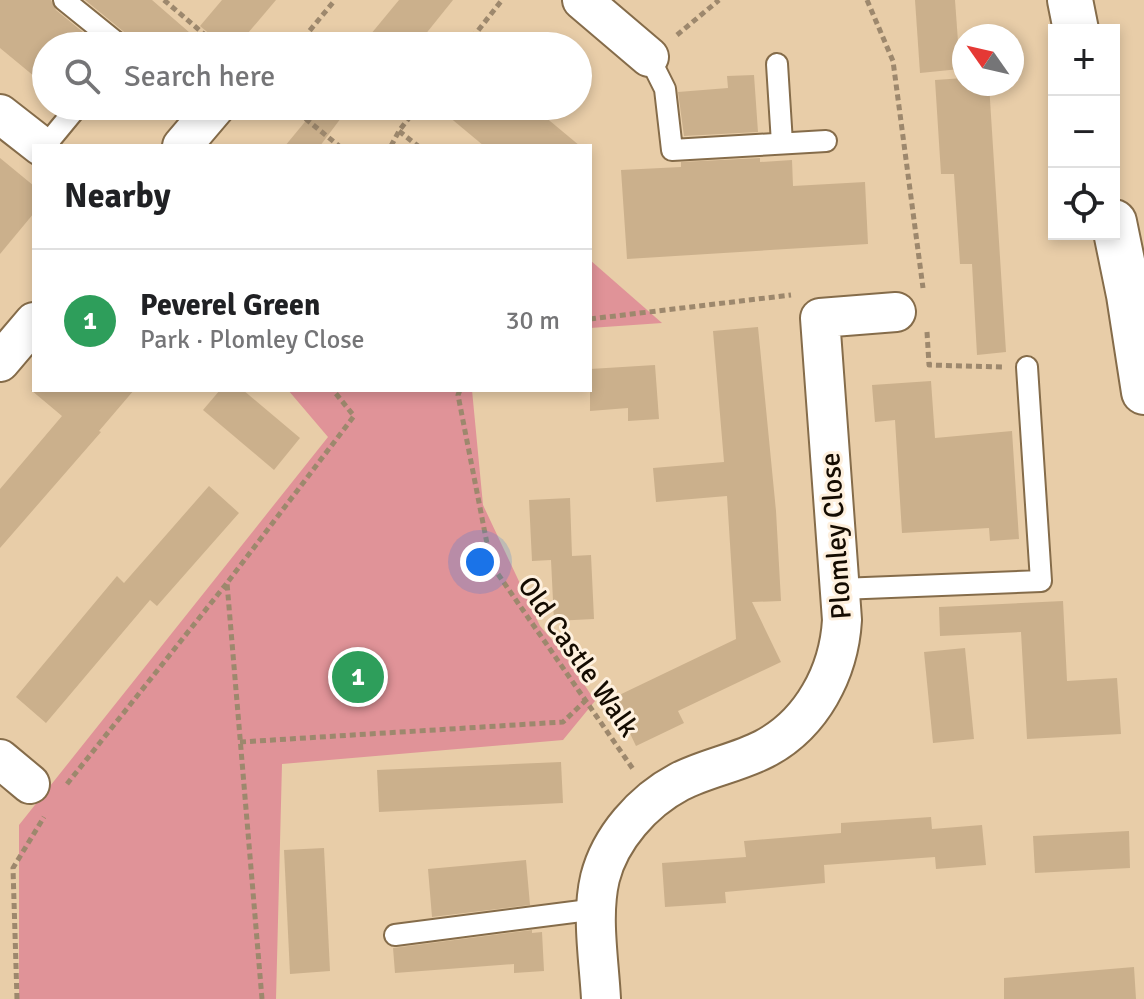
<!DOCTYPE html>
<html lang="en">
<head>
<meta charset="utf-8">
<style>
	:root { --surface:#fff; --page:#f6f6f6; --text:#202124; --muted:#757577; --line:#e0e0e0; --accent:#2366b7 }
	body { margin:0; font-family:Signika,sans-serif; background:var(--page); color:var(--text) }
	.controls { position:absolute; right:24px; top:24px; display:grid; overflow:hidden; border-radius:0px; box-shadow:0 4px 12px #0003 }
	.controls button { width:72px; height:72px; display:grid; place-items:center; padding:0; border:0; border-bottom:2px solid var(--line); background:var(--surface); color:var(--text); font:40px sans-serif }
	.compass { position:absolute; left:952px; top:24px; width:72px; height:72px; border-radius:50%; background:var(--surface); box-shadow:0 4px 12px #0003; rotate:304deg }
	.you { position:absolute; left:480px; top:562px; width:28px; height:28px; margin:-20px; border:6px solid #fff; border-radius:50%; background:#1a73e8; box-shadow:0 0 0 12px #1a73e833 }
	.badge { display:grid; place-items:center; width:52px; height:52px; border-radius:50%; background:var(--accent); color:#fff; font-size:26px; font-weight:700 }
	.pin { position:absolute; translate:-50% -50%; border:4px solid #fff; box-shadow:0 2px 8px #0006 }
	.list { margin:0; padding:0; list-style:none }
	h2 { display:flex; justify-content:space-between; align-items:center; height:104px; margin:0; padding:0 32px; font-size:34px }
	h2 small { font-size:26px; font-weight:400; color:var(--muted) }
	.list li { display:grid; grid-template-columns:52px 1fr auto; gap:24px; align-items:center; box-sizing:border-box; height:144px; padding:0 32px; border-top:2px solid var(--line) }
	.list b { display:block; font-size:30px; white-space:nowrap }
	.list p { margin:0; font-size:26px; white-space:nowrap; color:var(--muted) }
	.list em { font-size:26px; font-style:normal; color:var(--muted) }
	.icon { flex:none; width:44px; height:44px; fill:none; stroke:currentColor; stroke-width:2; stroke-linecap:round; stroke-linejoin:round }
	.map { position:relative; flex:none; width:1144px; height:999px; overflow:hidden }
	.search { position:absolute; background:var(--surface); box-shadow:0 4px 12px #0003; left:32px; top:32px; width:560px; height:88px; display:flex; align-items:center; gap:20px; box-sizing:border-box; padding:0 28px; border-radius:44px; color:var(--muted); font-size:30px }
	.panel { position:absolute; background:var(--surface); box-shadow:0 4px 12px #0003; left:32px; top:144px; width:560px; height:248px; border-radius:0px }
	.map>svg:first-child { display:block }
	.green { fill:#e09398 }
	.building { fill:#cbb08c }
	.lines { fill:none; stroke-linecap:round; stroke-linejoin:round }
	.service-casing { stroke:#856c4a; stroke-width:24 }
	.minor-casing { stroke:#856c4a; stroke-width:42 }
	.tertiary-casing { stroke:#856c4a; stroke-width:48 }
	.path { stroke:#9d886d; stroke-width:5; stroke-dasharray:6 4; stroke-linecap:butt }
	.service { stroke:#fff; stroke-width:20 }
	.minor { stroke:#fff; stroke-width:38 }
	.tertiary { stroke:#fff; stroke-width:44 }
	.labels { text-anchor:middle; stroke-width:6; stroke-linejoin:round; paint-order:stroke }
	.street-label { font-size:28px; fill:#140b01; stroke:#fef0de }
</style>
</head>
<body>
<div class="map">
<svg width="1144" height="999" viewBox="0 0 1144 999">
	<rect width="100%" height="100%" fill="#e8cda8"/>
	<g class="green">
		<polygon points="590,260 662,323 590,328"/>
		<polygon points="288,390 472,390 483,505 540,626 563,652 595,701 563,740 282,764 276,999 19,999 19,825 328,437"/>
	</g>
	<g class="building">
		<polygon points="0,0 51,0 56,10 100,46 46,46 46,86 0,48"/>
		<polygon points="85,0 152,0 205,46 134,46 129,36"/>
		<polygon points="222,0 276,0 237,46 224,46 200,26"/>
		<polygon points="399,0 453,0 416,46 361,46"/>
		<polygon points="915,0 955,0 960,69 920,73"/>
		<polygon points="754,75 758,132 684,136 678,92 728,88 727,76"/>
		<polygon points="964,78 964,84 989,84 1006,352 977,355 972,264 960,264 954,174 941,174 935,80"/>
		<polygon points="318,106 350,106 320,146 285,146"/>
		<polygon points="436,106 532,106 580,146 484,146"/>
		<polygon points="0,158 34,186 34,213 0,254"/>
		<polygon points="760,158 760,162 792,160 793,186 865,182 868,244 627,259 621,170 681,167 681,162"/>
		<polygon points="758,327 776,511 781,601 752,602 781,662 678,711 684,723 636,746 613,698 736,639 727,496 656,502 653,468 724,462 713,331"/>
		<polygon points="655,365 659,419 628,421 628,408 590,411 590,369"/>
		<polygon points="931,381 935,438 1012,431 1019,539 990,541 989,528 902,533 895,420 875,422 872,385"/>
		<polygon points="31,390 134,390 99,431 101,432 0,548 0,489 62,416"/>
		<polygon points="220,390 243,390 300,438 274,470 203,410"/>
		<polygon points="209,486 239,513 157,606 150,600 46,723 16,697 117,576 124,583"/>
		<polygon points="570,498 572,556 591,555 594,619 554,621 551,560 532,561 529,500"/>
		<polygon points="1063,601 1067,681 1117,678 1121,734 1027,739 1021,632 940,636 939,607"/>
		<polygon points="965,648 974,739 933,743 924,652"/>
		<polygon points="561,762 563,803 379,812 377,770"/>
		<polygon points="931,817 932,829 982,825 986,865 936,869 935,857 824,865 825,883 725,892 726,903 665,907 662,863 746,857 744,841 841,833 841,823"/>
		<polygon points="1129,831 1130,868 1035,873 1033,836"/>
		<polygon points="324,848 330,971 290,974 284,850"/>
		<polygon points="526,860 530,905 432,917 428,869"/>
		<polygon points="532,930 532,933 542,932 544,971 514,973 514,964 395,973 393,948"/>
		<polygon points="1134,967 1136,999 1004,999 1004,978"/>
	</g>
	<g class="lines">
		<defs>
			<g id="service">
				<polyline points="64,0 121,46"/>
				<polyline points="649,57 665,89 672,150 826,141"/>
				<polyline points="777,64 782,143"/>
				<polyline points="45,146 78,106"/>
				<polyline points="840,589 1041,581 1027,367"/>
				<polyline points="395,935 597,909"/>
			</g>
			<g id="minor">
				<polyline points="582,0 649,57"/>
				<polyline points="0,114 41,146"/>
				<polyline points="182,146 216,106"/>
				<polyline points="0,362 34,322"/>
				<polyline points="0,759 30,784"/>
				<path d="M 601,999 C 599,960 591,916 600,878 C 610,838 643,801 679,782 C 706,768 737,763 764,749 C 812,724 839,672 842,620 L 820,318 L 896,312"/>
			</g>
			<g id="tertiary">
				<polyline points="1070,0 1076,30"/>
				<polyline points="1114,222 1129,295 1144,392"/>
			</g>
		</defs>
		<use href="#service" class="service-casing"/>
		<use href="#minor" class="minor-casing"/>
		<use href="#tertiary" class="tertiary-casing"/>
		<g class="path">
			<polyline points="164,0 218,46"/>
			<polyline points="867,0 893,61 923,288"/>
			<polyline points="677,35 719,0"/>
			<polyline points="201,46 208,37"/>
			<polyline points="297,46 335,0"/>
			<polyline points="466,46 502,0"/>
			<polyline points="290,106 339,146"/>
			<polyline points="399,131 418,146"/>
			<polyline points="391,146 399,131 418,106"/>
			<polyline points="590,319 791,295"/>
			<polyline points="927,332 929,365 1002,367"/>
			<polyline points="460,390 458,395 491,564 633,769"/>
			<polyline points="240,742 563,722 585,701"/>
			<polyline points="67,784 227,583"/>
			<polyline points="17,999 13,868 44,817"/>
			<polyline points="262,999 227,583 354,416 333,390"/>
		</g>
		<use href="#service" class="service"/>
		<use href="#minor" class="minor"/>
		<use href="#tertiary" class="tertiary"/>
	</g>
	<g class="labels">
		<g class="street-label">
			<text transform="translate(835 536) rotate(-94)" y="10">Plomley Close</text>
			<text transform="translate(579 656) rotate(55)" y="10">Old Castle Walk</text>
		</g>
	</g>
</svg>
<div class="controls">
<button>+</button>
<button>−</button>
<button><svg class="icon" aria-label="locate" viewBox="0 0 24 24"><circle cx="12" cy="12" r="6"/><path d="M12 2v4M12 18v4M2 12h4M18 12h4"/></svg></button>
</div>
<svg class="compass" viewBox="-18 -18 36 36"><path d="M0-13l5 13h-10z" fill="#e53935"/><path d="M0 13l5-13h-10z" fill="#757577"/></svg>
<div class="you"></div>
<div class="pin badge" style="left:358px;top:677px;background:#2e9e5b">1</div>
<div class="search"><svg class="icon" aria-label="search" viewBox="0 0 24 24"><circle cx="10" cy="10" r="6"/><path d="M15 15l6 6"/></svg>Search here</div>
<section class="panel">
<h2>Nearby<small></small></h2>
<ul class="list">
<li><span class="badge" style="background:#2e9e5b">1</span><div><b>Peverel Green</b><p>Park · Plomley Close</p></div><em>30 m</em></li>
</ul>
</section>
</div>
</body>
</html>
